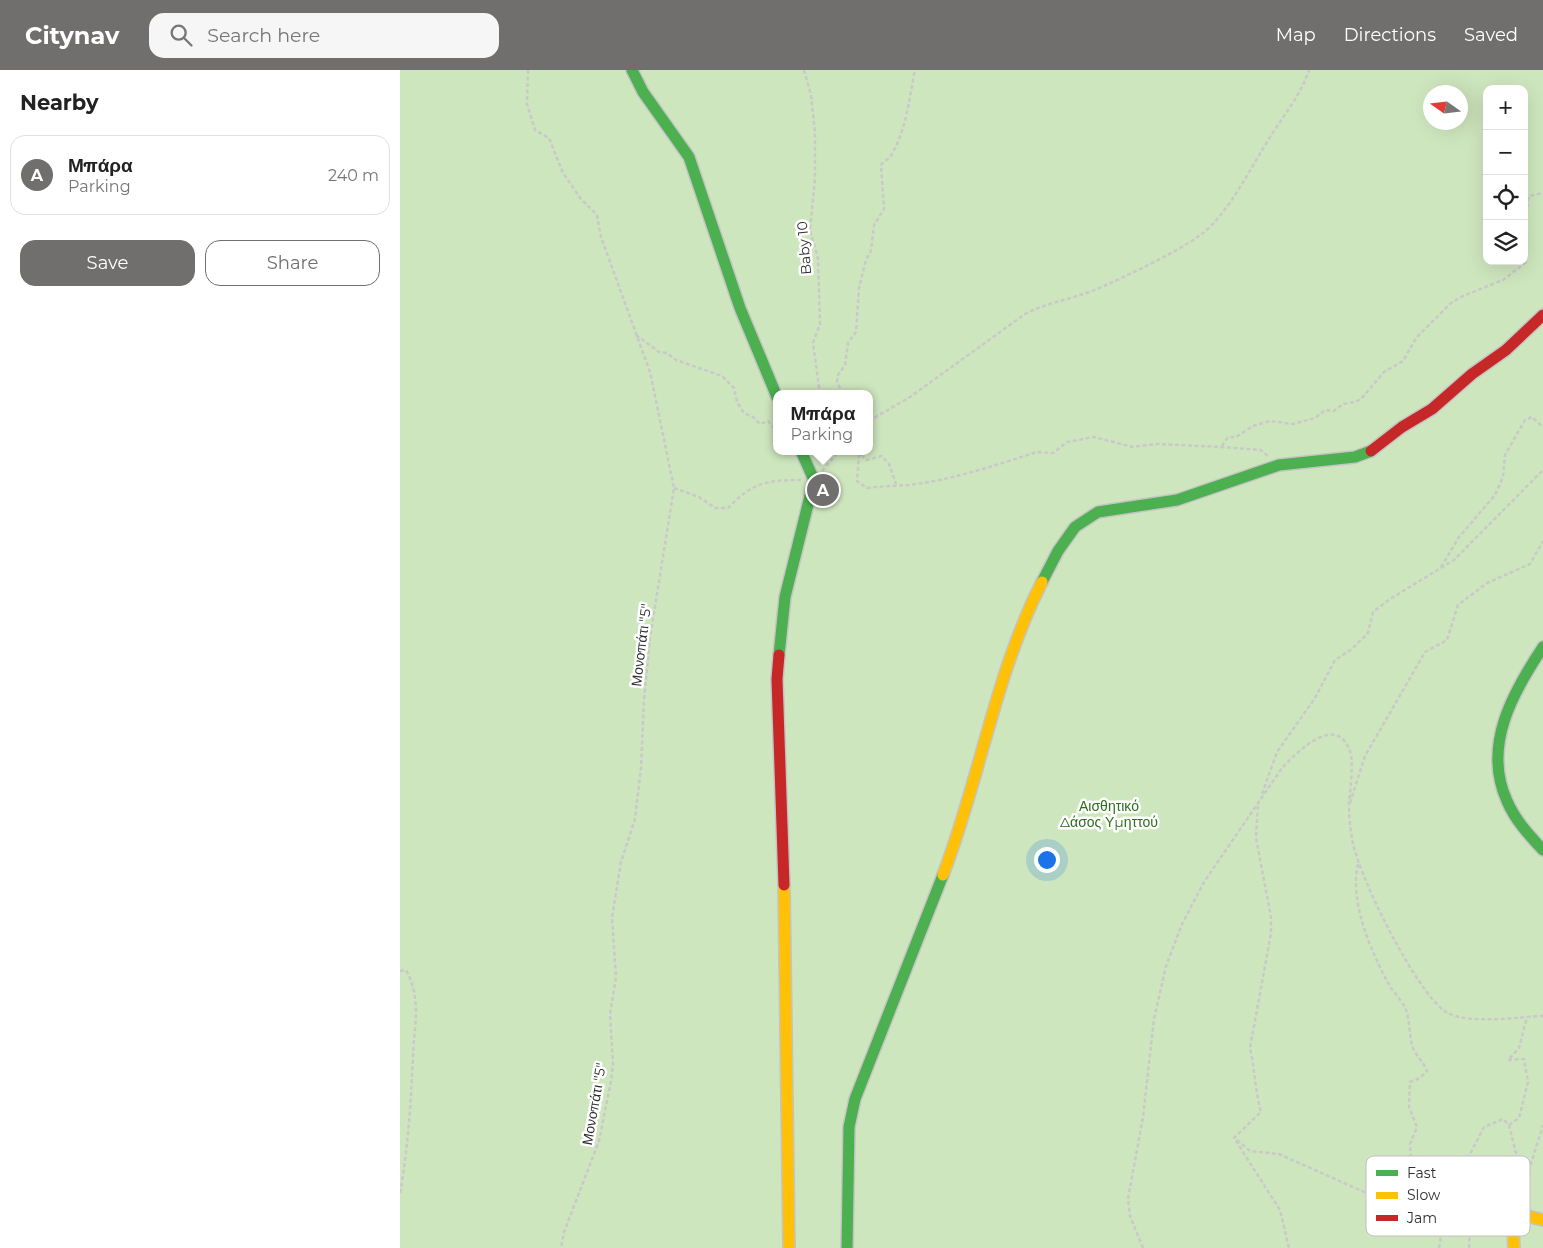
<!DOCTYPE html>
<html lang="en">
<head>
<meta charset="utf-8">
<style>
	:root { --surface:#fff; --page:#f6f6f6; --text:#222; --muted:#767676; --line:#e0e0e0; --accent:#706f6e }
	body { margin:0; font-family:Montserrat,sans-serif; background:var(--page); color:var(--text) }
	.controls { position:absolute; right:15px; top:15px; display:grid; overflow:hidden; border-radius:10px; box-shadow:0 5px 20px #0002 }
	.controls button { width:45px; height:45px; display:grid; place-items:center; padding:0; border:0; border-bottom:1px solid var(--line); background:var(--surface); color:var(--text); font:25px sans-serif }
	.compass { position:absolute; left:1023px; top:15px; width:45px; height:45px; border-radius:50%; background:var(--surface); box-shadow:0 5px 20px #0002; rotate:284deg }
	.you { position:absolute; left:646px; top:789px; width:18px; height:18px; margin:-12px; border:4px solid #fff; border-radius:50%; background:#1a73e8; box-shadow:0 0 0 8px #1a73e833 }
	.badge { display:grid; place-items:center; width:32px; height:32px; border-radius:50%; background:var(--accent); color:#fff; font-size:16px; font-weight:700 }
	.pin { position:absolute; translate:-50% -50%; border:2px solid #fff; box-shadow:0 1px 5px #0006 }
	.popup { position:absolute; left:373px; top:320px; width:100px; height:65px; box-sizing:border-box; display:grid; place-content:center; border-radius:10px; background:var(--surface); filter:drop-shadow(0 1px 4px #0005); font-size:16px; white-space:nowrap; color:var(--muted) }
	.popup b { font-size:19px; color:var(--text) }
	.popup::after { content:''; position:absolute; left:50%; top:100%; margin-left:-10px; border:10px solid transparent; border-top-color:var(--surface) }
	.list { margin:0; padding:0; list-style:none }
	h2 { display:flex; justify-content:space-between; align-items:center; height:65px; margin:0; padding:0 20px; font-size:21px }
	h2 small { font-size:16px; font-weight:400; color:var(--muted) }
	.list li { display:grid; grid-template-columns:32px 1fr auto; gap:15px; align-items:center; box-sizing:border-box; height:80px; margin:0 10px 10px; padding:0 10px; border:1px solid var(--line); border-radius:15px }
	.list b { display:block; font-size:19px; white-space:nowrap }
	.list p { margin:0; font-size:16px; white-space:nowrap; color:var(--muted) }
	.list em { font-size:16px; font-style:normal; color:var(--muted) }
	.actions { display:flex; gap:10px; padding:15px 20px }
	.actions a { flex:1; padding:11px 0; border:1px solid var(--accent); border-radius:15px; text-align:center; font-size:18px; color:var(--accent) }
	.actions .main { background:var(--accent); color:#fff }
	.icon { flex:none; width:28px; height:28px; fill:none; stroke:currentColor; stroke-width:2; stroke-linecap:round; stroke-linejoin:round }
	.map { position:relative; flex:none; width:1143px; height:1178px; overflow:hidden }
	header { display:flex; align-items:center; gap:30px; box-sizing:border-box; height:70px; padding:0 25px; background:var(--accent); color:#fff }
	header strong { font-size:24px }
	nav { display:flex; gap:28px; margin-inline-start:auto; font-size:18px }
	.search { width:350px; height:45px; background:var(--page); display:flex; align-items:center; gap:12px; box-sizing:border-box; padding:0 18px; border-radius:15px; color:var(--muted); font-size:19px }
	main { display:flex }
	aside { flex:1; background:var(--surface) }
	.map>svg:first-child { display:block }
	.green { fill:#cee6be; fill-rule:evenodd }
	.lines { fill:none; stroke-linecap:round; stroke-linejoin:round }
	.fast-casing { stroke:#c5c4c5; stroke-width:14 }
	.slow-casing { stroke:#c5c4c5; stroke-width:14 }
	.jam-casing { stroke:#c5c4c5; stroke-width:14 }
	.path { stroke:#c9c9c8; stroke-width:2.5; stroke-dasharray:4 2.5; stroke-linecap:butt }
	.fast { stroke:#4caf50; stroke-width:11 }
	.slow { stroke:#ffc107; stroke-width:11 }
	.jam { stroke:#c62828; stroke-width:11 }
	.labels { text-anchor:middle; stroke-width:5; stroke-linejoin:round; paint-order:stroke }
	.street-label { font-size:14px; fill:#2e2e2e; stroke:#fff }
	.park-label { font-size:14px; fill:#2c6e1b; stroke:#fff }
	.key { fill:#fff; stroke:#c0c0c0; stroke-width:1 }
	.key-label { font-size:14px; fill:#2e2e2e }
</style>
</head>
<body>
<header>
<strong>Citynav</strong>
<div class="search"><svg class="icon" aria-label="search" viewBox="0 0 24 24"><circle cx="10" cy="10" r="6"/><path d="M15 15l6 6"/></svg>Search here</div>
<nav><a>Map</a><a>Directions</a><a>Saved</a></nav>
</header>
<main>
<aside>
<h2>Nearby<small></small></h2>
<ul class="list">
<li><span class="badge">A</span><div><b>Μπάρα</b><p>Parking</p></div><em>240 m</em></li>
</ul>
<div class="actions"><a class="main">Save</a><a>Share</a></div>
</aside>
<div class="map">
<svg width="1143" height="1178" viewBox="0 0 1143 1178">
	<rect width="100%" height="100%" fill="#ece8e4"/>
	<path class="green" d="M 0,0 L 1143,0 L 1143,1178 L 0,1178 ZM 1087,19 L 1124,19 L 1124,191 L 1087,191 ZM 1030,22 L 1060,22 L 1060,52 L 1030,52 ZM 377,324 L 469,324 L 469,381 L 377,381 Z"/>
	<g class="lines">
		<defs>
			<g id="fast">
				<polyline points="232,0 243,22 289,87 340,238 377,327"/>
				<polyline points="642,512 658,481 675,457 698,442 777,430 879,395 955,387 971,381"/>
				<path d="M 1143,577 C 1113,622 1082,676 1107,731 C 1115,750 1129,765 1143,780"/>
				<polyline points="379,585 385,527 414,410 401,381"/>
				<polyline points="447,1178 449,1057 455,1029 543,805"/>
			</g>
			<g id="slow">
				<path d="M 543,805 C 580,709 595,604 642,512"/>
				<polyline points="384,815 389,1178"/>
				<path d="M 1114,1178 C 1113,1165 1112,1153 1123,1145 L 1143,1150"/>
			</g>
			<g id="jam">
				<polyline points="971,381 1002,357 1032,339 1072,304 1106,280 1143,245"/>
				<polyline points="379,585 377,609 384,815"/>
			</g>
		</defs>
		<use href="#fast" class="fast-casing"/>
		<use href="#slow" class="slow-casing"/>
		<use href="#jam" class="jam-casing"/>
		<g class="path">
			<polyline points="128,0 127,34 135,60 149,68 163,103 181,129 197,145 201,167 250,302 274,418 250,568 244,630 241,698 235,749 221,792 212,848 216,907 210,944 213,994 211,1011 199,1071 164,1162 161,1178"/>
			<polyline points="404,0 411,25 415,62 415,109 410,161 418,188 420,254 413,273 420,324"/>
			<polyline points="236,265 259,282 267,283 276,290 322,306 334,318 337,332 344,343 353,347 360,354 368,351 377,361"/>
			<path d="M 443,324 L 437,312 L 438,305 L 445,295 L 448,273 L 456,262 L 459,218 L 466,190 L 471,181 L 474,155 L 484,139 L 481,95 C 485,90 490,89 492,84 C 507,57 509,29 515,0"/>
			<path d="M 469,351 L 510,327 L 625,244 C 648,232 673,229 697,219 C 724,207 790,177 810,157 C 834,132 849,101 867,72 C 882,47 900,27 909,0"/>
			<path d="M 822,376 L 828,367 L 836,367 L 853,356 L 870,351 L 893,354 L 915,348 L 925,340 L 934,341 L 943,334 L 955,332 L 961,329 L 984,302 L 1003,291 L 1016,268 L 1051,233 L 1063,226 L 1103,210 L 1126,192 C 1129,170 1124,148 1129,126 L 1143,123"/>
			<polyline points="456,381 467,390 482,386 489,394 496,414"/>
			<path d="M 459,384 L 457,411 L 467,418 C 481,416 495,416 509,415 C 552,410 596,395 637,382 L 653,383 L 667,372 L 694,367 L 733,377 L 757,374 L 822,377 L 861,380 L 868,386"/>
			<polyline points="419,389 423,381"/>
			<polyline points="422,401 439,381"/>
			<path d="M 274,418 L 299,427 L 315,438 L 328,438 C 352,413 366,410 401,410"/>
			<polyline points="1041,497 1059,467 1095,425 1103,407 1105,385 1125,350 1132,347 1143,357"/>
			<polyline points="862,724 877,682 915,628 935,590 952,579 968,563 973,542 990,529 1054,490 1143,400"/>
			<polyline points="950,733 965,686 1025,582 1047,570 1058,535 1087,513 1130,494 1143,471"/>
			<path d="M 858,736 L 856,768 L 871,847 L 871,863 L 850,978 C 855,1000 855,1021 861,1042 L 834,1068 L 880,1140 L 889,1178"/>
			<path d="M 958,794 C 949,832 972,885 991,918 C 996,925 1003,932 1006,940 C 1010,951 1009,966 1013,978 C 1016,986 1024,992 1027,1001 L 1020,1008 L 1010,1012 L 1009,1037 L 1017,1057 L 1010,1074 L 1011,1095 L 1007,1110 L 1017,1138 L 1035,1139 L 1041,1165 L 1039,1178"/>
			<path d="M 0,901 L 6,900 C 22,929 14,956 13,986 C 11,1033 8,1078 0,1124"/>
			<polyline points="1109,1055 1119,1048 1128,1012 1124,989 1108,990 1119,978 1127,947"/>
			<polyline points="837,1070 850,1081 879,1084 1000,1138 1016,1138"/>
			<polyline points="1123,1133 1124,1116 1143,1055"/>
			<path d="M 743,1178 L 730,1146 L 728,1129 L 743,1047 L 754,949 L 766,896 L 782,854 L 804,812 L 882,698 C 896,683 936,642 950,681 C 954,692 950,720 949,734 C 949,745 950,757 952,768 C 956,802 1017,924 1046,942 C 1067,955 1118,947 1143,946"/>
			<polyline points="1069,1178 1071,1139 1062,1108 1068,1088 1084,1057 1103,1049 1109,1055 1124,1116"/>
		</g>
		<use href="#fast" class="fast"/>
		<use href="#slow" class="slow"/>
		<use href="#jam" class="jam"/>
	</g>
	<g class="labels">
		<g class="street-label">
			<text transform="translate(404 178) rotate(-95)" y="5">Baby 10</text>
			<text transform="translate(241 575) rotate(-83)" y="5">Μονοπάτι "5"</text>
			<text transform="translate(194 1034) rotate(-80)" y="5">Μονοπάτι "5"</text>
		</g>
		<g class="park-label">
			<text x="709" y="741">Αισθητικό<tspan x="709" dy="16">Δάσος Υμηττού</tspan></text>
		</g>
	</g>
	<rect x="966" y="1086" width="164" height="80" rx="8" class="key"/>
	<rect x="976" y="1100" width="22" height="6" fill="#4caf50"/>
	<rect x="976" y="1122" width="22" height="7" fill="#ffc107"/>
	<rect x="976" y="1145" width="22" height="6" fill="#c62828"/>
	<g class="key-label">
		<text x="1007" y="1108">Fast</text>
		<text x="1007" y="1130">Slow</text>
		<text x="1007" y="1153">Jam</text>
	</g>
</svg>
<div class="controls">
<button>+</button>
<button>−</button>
<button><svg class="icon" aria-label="locate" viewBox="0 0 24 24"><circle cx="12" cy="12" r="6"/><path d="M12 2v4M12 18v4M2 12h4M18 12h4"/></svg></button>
<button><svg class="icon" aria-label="layers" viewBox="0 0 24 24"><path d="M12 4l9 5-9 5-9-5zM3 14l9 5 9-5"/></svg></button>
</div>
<svg class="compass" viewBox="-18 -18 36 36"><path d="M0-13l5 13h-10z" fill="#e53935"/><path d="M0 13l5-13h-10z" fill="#767676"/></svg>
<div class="you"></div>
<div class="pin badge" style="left:423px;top:420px">A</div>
<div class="popup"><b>Μπάρα</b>Parking</div>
</div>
</main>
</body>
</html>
